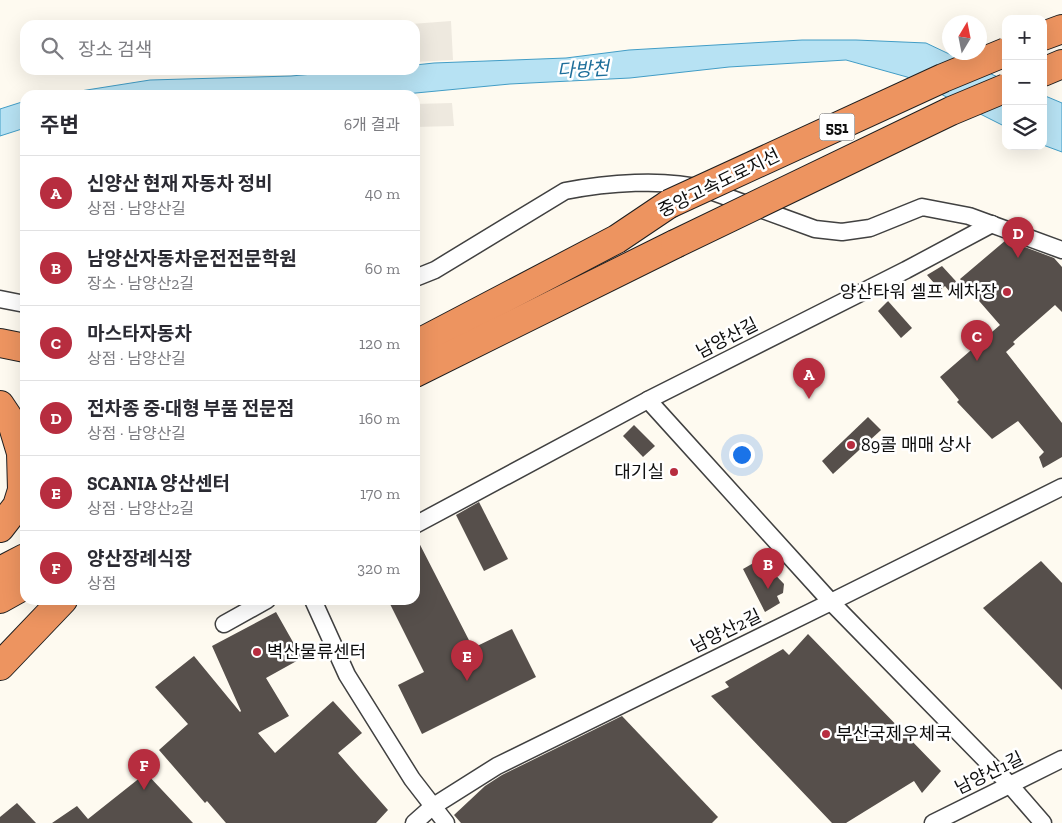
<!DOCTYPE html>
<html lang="ko">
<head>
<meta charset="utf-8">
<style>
	:root { --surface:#fff; --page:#f2f2f3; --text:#2b2b33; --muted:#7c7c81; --line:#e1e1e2; --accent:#b72d3f }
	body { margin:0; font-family:"Zilla Slab","Noto Sans KR",serif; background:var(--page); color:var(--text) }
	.controls { position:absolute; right:15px; top:15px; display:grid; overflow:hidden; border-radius:10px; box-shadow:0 5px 20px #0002 }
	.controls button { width:45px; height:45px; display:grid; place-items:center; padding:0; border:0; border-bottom:1px solid var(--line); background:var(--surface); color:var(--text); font:25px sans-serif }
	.compass { position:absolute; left:942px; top:15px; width:45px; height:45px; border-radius:50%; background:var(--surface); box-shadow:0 5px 20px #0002; rotate:10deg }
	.you { position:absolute; left:741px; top:454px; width:18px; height:18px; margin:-12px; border:4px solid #fff; border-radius:50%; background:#1a73e8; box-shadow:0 0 0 8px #1a73e833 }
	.badge { display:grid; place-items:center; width:32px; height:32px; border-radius:50%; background:var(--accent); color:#fff; font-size:16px; font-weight:700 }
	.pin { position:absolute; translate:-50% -41px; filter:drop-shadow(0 1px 2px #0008) }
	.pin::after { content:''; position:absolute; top:26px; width:18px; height:15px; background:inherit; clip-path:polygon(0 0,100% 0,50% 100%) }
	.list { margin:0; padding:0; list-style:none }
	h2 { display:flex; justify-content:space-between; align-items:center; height:65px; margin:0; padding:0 20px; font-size:21px }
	h2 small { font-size:16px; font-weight:400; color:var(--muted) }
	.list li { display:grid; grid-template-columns:32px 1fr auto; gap:15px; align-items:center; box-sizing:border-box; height:75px; padding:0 20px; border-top:1px solid var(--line) }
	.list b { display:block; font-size:19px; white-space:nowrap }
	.list p { margin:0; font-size:16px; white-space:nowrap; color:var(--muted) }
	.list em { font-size:16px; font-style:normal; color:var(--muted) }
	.icon { flex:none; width:28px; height:28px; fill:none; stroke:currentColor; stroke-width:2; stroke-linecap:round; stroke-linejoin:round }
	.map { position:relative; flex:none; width:1062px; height:823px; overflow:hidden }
	.search { position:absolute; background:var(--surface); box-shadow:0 5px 20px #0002; left:20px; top:20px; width:400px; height:55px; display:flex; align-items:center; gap:12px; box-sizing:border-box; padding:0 18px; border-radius:15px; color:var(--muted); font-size:19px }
	.panel { position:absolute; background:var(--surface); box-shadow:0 5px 20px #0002; left:20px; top:90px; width:400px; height:515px; border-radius:15px }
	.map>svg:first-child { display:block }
	.plaza { fill:#eee9df }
	.water { fill:#b7e2f3; stroke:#429dc6 }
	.building { fill:#564f4b }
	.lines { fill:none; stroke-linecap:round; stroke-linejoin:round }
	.minor-casing { stroke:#414141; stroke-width:19 }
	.motorway-casing { stroke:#1f1f1f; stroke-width:30 }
	.minor { stroke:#fff; stroke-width:16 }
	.motorway { stroke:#ed9460; stroke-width:28 }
	.motorway-bridge-casing { stroke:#1f1f1f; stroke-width:30; stroke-linecap:butt }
	.motorway-bridge { stroke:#ed9460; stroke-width:28 }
	.poi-dot { fill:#b72d3f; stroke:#fff; stroke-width:2 }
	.labels { text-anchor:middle; stroke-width:5; stroke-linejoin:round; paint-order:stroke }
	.shield { fill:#fff; stroke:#565656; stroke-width:1 }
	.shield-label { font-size:16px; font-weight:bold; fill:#0e0e0e }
	.street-label { font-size:18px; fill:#0e0e0e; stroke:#fff }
	.poi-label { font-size:18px; fill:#0e0e0e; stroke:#fff; text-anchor:start }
	.water-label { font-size:19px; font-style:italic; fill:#1d6e9a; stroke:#fff }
</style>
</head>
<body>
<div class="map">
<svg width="1062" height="823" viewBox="0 0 1062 823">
	<rect width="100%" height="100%" fill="#fefaf0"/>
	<g class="plaza">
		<polygon points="451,21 453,60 415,62 415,25 398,25"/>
		<polygon points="452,103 454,126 415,127 415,104"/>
	</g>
	<g class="water">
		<polygon points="802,40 856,40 926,43 1006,81 1006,127 907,77 846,60 729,67 630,78 510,84 395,95 281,95 222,92 209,95 55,95 150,80 291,76 357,70 415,70 415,65 434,63 566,58 629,50"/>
		<polygon points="1043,95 1062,103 1062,152 1043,145"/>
		<polygon points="25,101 25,128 0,136 0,109"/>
	</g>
	<g class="building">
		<polygon points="1006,240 1054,258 1062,267 1062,312 1055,305 1013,342 1015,344 1006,352 1062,423 1062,457 1043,468 1039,457 1044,452 1018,421 992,439 957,402 959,400 940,377 1000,325 960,279"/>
		<polygon points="942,266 963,289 954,297 945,286 940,290 927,275"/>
		<polygon points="888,301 912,328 901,338 878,311"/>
		<polygon points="868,417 881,430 833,474 822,461"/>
		<polygon points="634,425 655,446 643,457 623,436"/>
		<polygon points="479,502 508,559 484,571 456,515"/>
		<polygon points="415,535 473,648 512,629 536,677 422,734 398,685 424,672 388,600 415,600"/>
		<polygon points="757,561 761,567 767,566 784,584 783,593 777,596 780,603 765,612 743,569"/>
		<polygon points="1041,561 1062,583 1062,690 983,608"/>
		<polygon points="276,612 302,658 266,678 289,716 258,733 275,753 333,701 362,733 338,753 388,810 376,823 226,823 207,801 205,803 159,750 188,724 155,687 194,656 240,712 241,711 212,646"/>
		<polygon points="808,634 941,771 922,793 914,781 846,823 832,823 711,696 729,687 725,682 783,649 789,655"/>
		<polygon points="622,716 718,817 712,823 461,823 454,815 485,786 502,775"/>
		<polygon points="146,773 193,823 52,823 77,806 88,819"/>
		<polygon points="17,803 36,823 0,823 0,817"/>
	</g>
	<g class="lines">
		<defs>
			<g id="minor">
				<path d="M 415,278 L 435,270 L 565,191 C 606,183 664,178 705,189 L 815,229 L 842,232 L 870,228 L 922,207 L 969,216 L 1062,250"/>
				<polyline points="0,299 25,304"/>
				<polyline points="648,400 831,602 1010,785 1043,823"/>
				<polyline points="415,525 648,400 906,270 992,224"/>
				<polyline points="313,600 347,675 412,779 446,823"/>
				<polyline points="224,624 267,600"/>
				<polyline points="414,823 432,807 497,766 831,602 1062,487"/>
				<polyline points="933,823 1062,759"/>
			</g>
			<g id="motorway">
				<polyline points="1043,36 1062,29"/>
				<polyline points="1043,72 1062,64"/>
				<polyline points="0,343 25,348"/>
				<polyline points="415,345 617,239 669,204"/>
				<polyline points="415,373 675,244"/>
				<polyline points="0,405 12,423 21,453 22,490 17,506 0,528"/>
				<polyline points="0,571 25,558"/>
				<polyline points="0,599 25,585"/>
				<polyline points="0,666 63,600"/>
			</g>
		</defs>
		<use href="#minor" class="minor-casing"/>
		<use href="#motorway" class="motorway-casing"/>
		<use href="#minor" class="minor"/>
		<use href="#motorway" class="motorway"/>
		<defs>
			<g id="motorway-bridge">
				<polyline points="669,204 943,78 1006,52"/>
				<polyline points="675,244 951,111 1006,88"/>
			</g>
		</defs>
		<use href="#motorway-bridge" class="motorway-bridge-casing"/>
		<use href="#motorway-bridge" class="motorway-bridge"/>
	</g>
	<g class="poi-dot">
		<circle cx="1007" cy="292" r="5"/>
		<circle cx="851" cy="445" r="5"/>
		<circle cx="674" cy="472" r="5"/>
		<circle cx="257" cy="652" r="5"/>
		<circle cx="826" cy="734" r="5"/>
	</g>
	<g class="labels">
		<rect class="shield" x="819.5" y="113.5" width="35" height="27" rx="4"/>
		<g class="shield-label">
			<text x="837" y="133">551</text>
		</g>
		<g class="street-label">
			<text transform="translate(719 183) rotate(-26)" y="6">중앙고속도로지선</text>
			<text transform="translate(727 338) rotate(-27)" y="6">남양산길</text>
			<text transform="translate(726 631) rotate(-26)" y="6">남양산2길</text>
			<text transform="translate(989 773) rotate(-26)" y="6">남양산1길</text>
		</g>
		<g class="poi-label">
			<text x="997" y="298" text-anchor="end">양산타워 셀프 세차장</text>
			<text x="861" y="451">89콜 매매 상사</text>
			<text x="664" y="478" text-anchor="end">대기실</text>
			<text x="267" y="658">벽산물류센터</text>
			<text x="836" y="740">부산국제우체국</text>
		</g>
		<g class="water-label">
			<text transform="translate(583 69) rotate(-3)" y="7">다방천</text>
		</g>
	</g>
</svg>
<div class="controls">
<button>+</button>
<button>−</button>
<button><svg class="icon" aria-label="layers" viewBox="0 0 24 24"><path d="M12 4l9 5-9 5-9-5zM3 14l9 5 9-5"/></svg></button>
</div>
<svg class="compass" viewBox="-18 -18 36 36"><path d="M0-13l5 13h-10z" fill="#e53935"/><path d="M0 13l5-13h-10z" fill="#7c7c81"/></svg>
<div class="you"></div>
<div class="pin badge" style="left:809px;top:399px">A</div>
<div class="pin badge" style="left:768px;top:589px">B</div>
<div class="pin badge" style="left:977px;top:361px">C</div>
<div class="pin badge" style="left:1018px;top:258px">D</div>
<div class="pin badge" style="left:467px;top:681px">E</div>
<div class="pin badge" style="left:144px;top:790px">F</div>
<div class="search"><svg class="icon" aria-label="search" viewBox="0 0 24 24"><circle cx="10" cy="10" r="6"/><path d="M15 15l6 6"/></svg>장소 검색</div>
<section class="panel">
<h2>주변<small>6개 결과</small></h2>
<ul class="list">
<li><span class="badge">A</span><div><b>신양산 현재 자동차 정비</b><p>상점 · 남양산길</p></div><em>40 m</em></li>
<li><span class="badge">B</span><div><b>남양산자동차운전전문학원</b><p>장소 · 남양산2길</p></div><em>60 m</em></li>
<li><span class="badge">C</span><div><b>마스타자동차</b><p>상점 · 남양산길</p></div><em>120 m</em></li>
<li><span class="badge">D</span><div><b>전차종 중·대형 부품 전문점</b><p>상점 · 남양산길</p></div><em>160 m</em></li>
<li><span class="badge">E</span><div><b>SCANIA 양산센터</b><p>상점 · 남양산2길</p></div><em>170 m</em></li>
<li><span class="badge">F</span><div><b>양산장례식장</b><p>상점</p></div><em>320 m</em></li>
</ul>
</section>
</div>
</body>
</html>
